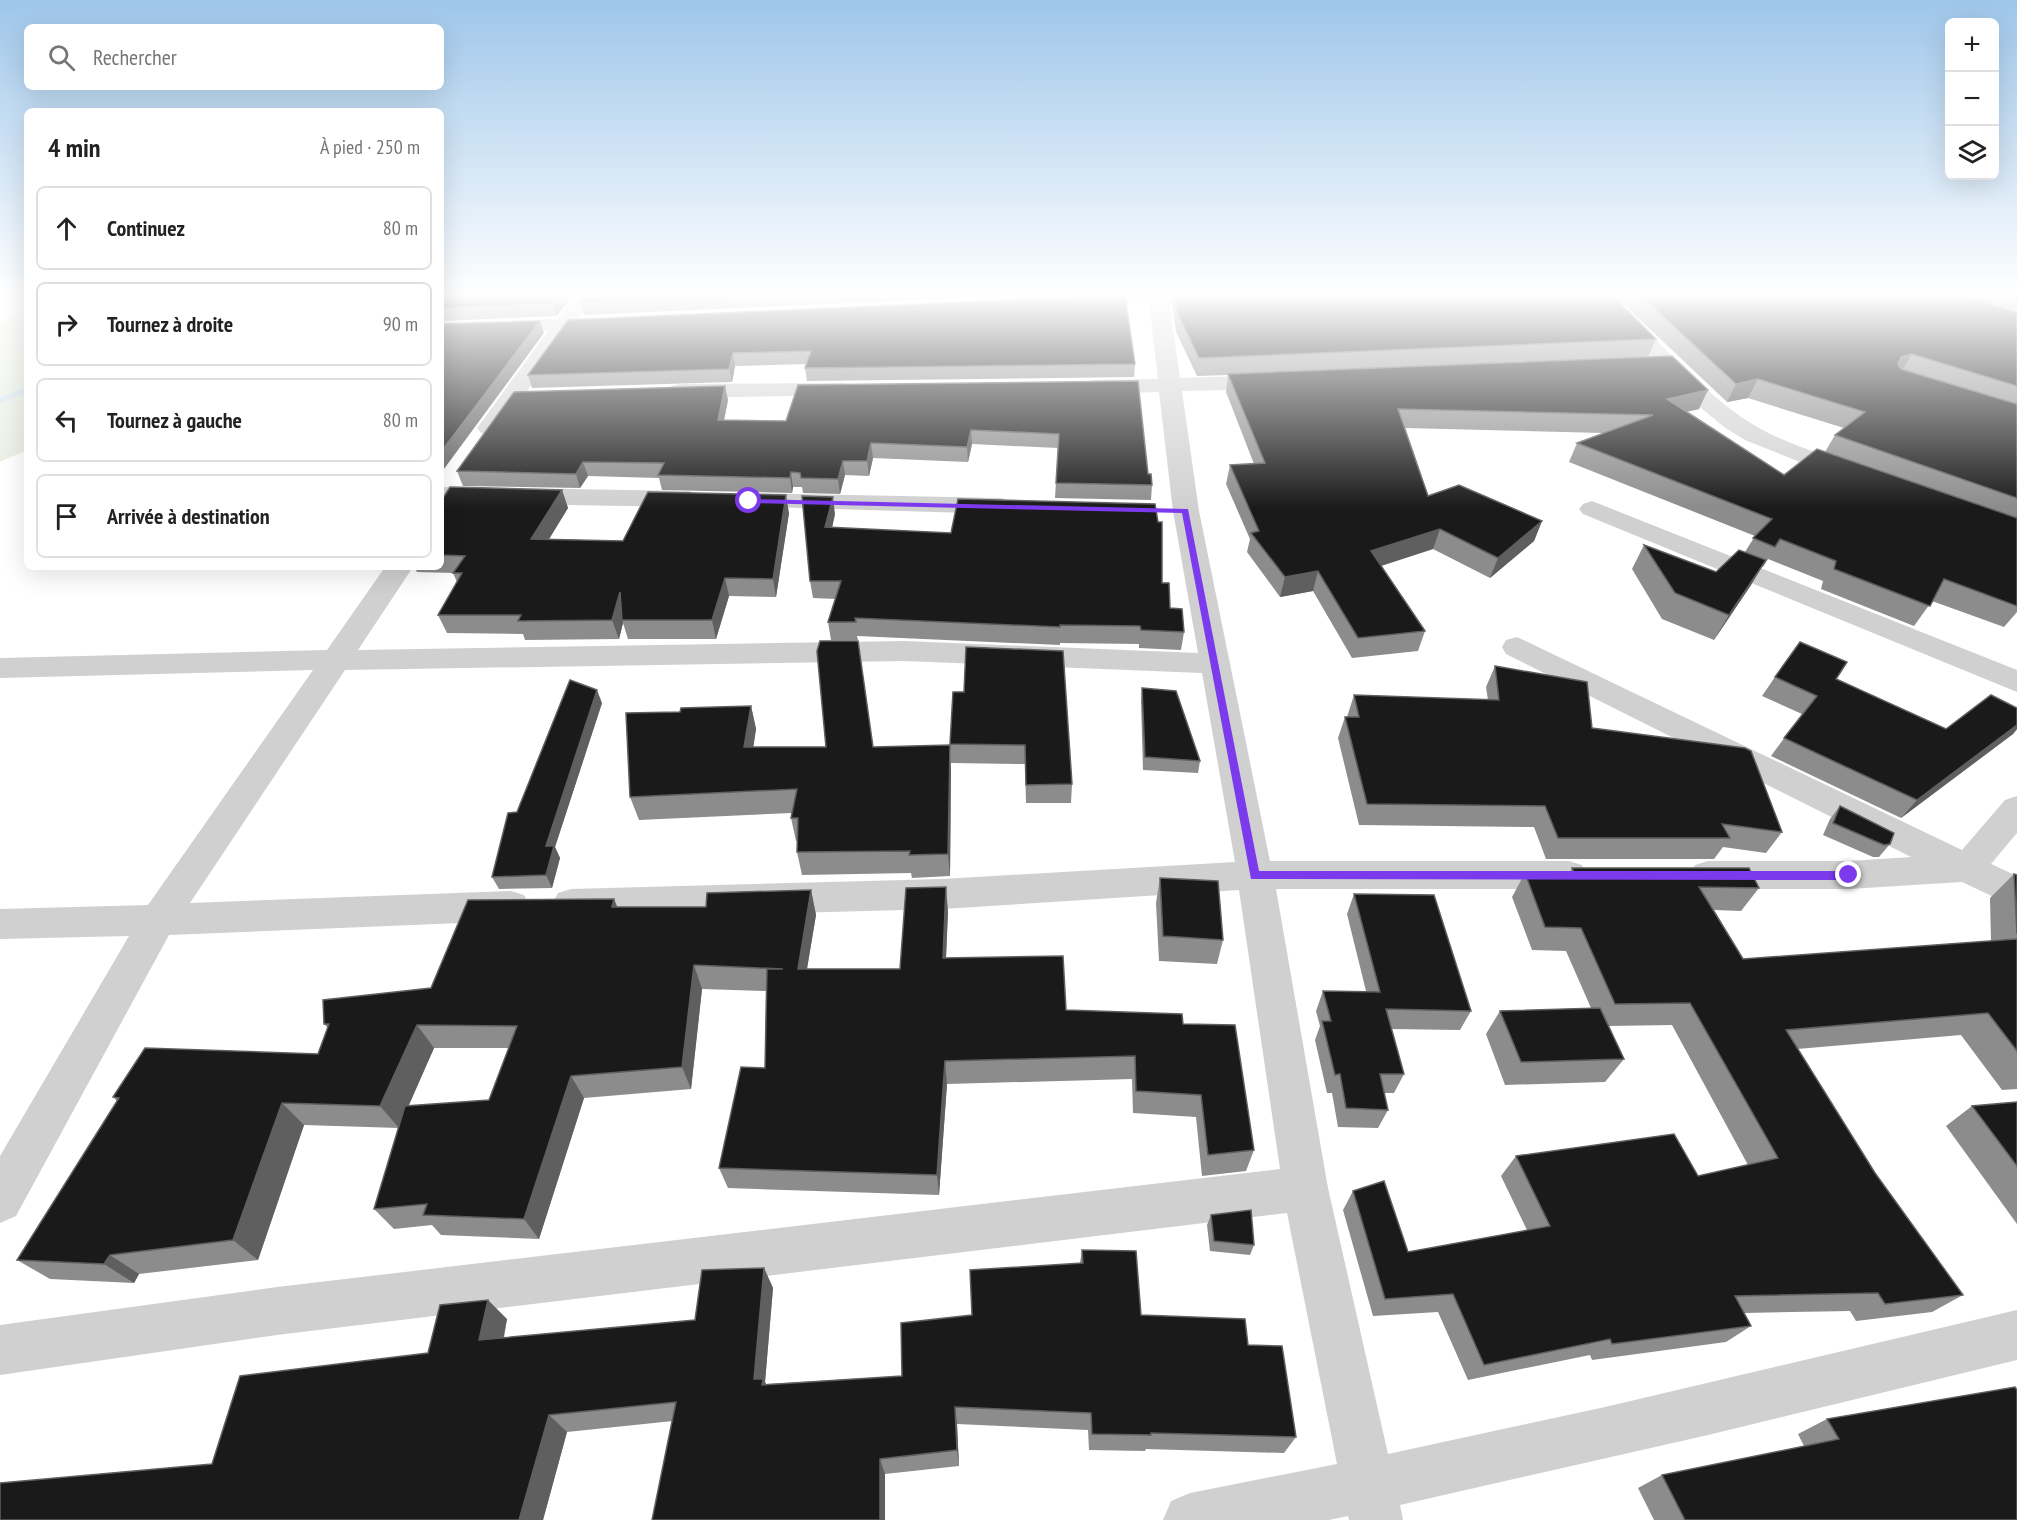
<!DOCTYPE html>
<html lang="fr">
<head>
<meta charset="utf-8">
<style>
	:root { --surface:#fff; --page:#f2f2f2; --text:#222; --muted:#767676; --line:#e0e0e0 }
	body { margin:0; font-family:"PT Sans Narrow",sans-serif; background:var(--page); color:var(--text) }
	.controls { position:absolute; right:18px; top:18px; display:grid; overflow:hidden; border-radius:9px; box-shadow:0 6px 24px #0002 }
	.controls button { width:54px; height:54px; display:grid; place-items:center; padding:0; border:0; border-bottom:2px solid var(--line); background:var(--surface); color:var(--text); font:30px sans-serif }
	.stop { position:absolute; width:18px; height:18px; margin:-14px; border:4px solid #7c3aed; border-radius:50%; background:#fff }
	.stop.end { background:#7c3aed; border-color:#fff; box-shadow:0 2px 6px #0008 }
	.list { margin:0; padding:0; list-style:none }
	h2 { display:flex; justify-content:space-between; align-items:center; height:78px; margin:0; padding:0 24px; font-size:26px }
	h2 small { font-size:20px; font-weight:400; color:var(--muted) }
	.list li { display:grid; grid-template-columns:39px 1fr auto; gap:18px; align-items:center; box-sizing:border-box; height:84px; margin:0 12px 12px; padding:0 12px; border:2px solid var(--line); border-radius:9px }
	.list b { display:block; font-size:22px; white-space:nowrap }
	.list em { font-size:20px; font-style:normal; color:var(--muted) }
	.icon { flex:none; width:33px; height:33px; fill:none; stroke:currentColor; stroke-width:2; stroke-linecap:round; stroke-linejoin:round }
	.map { position:relative; flex:none; width:2017px; height:1520px; overflow:hidden }
	.search { position:absolute; background:var(--surface); box-shadow:0 6px 24px #0002; left:24px; top:24px; width:420px; height:66px; display:flex; align-items:center; gap:15px; box-sizing:border-box; padding:0 21px; border-radius:9px; color:var(--muted); font-size:22px }
	.panel { position:absolute; background:var(--surface); box-shadow:0 6px 24px #0002; left:24px; top:108px; width:420px; height:462px; border-radius:9px }
	.map>svg:first-child { display:block }
	.green { fill:#e6ecdf }
	.lines { fill:none; stroke-linecap:round; stroke-linejoin:round }
	.stream { fill:#cfe2ee; fill-rule:evenodd }
	.street { fill:#d0d0d0; fill-rule:evenodd }
	.wall { fill:#8c8c8c; fill-rule:evenodd }
	.shaded-wall { fill:#5f5f5f }
	.building { fill:#1a1a1a; stroke:#5f5f5f; stroke-width:1.5 }
	.route { fill:#7c3aed }
</style>
</head>
<body>
<div class="map">
<svg width="2017" height="1520" viewBox="0 0 2017 1520">
	<rect width="100%" height="100%" fill="#fff"/>
	<polygon class="green" points="27,307 27,450 0,462 0,325"/>
	<g class="lines">
		<polygon class="stream" points="27,387 27,393 0,403 0,397"/>
		<g class="street">
			<polygon points="575,295 595,295 579,318 617,319 620,323 617,327 570,331 497,433 481,433 477,428 548,331 441,335 441,323 558,319"/>
			<polygon points="1078,295 1189,295 1186,299 1169,301 1180,378 1270,375 1278,377 1281,382 1278,387 1270,389 1182,391 1199,511 1270,861 1569,861 1582,865 1587,875 1582,885 1569,889 1276,889 1328,1188 1388,1454 1605,1407 2017,1310 2017,1360 1708,1435 1400,1505 1403,1520 1349,1520 1348,1516 1329,1520 1163,1520 1171,1501 1190,1493 1337,1464 1287,1213 277,1335 0,1375 0,1325 277,1287 1280,1169 1239,890 942,909 571,919 558,915 552,904 558,893 571,889 942,879 1235,862 1202,673 904,661 345,670 190,903 511,891 524,895 530,906 524,917 511,921 169,935 16,1216 0,1223 0,1156 129,936 0,939 0,909 148,905 313,670 0,678 0,658 327,650 385,567 413,567 358,650 904,641 1198,653 1173,511 1159,392 1094,394 1086,392 1083,387 1086,382 1094,380 1158,379 1149,302 1081,306 1074,304 1071,300"/>
			<path d="M 1591,295 L 1612,295 C 1656,338 1706,398 1759,428 C 1789,445 1826,455 1858,468 L 1861,473 L 1858,478 L 1849,480 L 1840,478 L 1745,440 L 1724,427 L 1701,408 Z"/>
			<polygon points="841,383 849,385 852,390 849,395 680,398 672,396 669,391 672,386 680,384"/>
			<polygon points="441,487 689,491 698,494 702,499 698,504 689,507 441,503"/>
			<polygon points="744,493 1001,498 1010,501 1014,506 1010,511 1001,514 735,506 731,501 735,496"/>
			<polygon points="1592,501 2017,670 2017,692 1583,514 1579,509 1583,504"/>
			<polygon points="1517,637 1962,850 2005,800 2017,796 2017,833 1991,864 2017,876 2017,908 1962,882 1849,889 1708,889 1695,885 1690,875 1695,865 1708,861 1849,861 1911,857 1506,654 1502,647 1506,640"/>
		</g>
	</g>
	<g class="wall">
		<polygon points="441,295 573,295 557,316 441,321"/>
		<polygon points="585,295 1022,295 584,315 580,302"/>
		<polygon points="1172,295 1656,339 1648,357 1699,409 1686,412 1784,475 1825,452 1835,435 1844,428 1748,398 1727,402 1614,295 2017,295 2017,612 2004,627 1932,601 1914,626 1821,589 1823,581 1768,559 1763,567 1762,566 1751,585 1714,640 1662,619 1632,569 1644,545 1716,572 1745,552 1755,536 1569,462 1577,443 1603,433 1405,428 1428,496 1542,521 1534,541 1490,578 1433,549 1381,566 1425,631 1418,651 1352,658 1313,591 1280,597 1247,552 1250,539 1226,484 1230,465 1254,464 1226,392 1228,375 1197,376 1176,332 1172,303"/>
		<polygon points="568,320 1135,364 1134,377 807,381 805,368 806,364 735,366 732,382 532,388 528,375"/>
		<polygon points="1138,381 1148,474 1152,485 1151,500 1055,498 1058,448 972,444 968,462 873,458 869,476 845,475 840,494 803,493 802,487 793,487 792,493 662,490 659,478 588,476 580,488 463,486 457,471 728,400 724,420 786,421"/>
		<polygon points="562,490 568,508 549,539 623,541 789,513 776,597 729,596 716,639 628,639 623,623 619,639 525,640 523,634 447,633 438,615 457,582 453,573 417,572 414,567 441,567 441,501"/>
		<polygon points="835,514 832,528 1162,583 1170,608 1184,632 1181,650 1139,648 1139,644 1060,643 1060,645 857,636 858,640 831,640 828,622 836,599 813,598 810,581"/>
		<polygon points="1495,666 1592,728 1782,832 1766,853 1723,847 1714,859 1546,859 1534,827 1359,825 1338,738 1345,717 1347,717 1354,695 1488,700 1486,687"/>
		<polygon points="1775,677 1836,679 1946,729 2017,708 2017,729 2013,734 1901,818 1771,756 1802,714 1762,696"/>
		<polygon points="1142,688 1200,761 1198,773 1143,770 1141,701"/>
		<polygon points="964,692 1072,784 1071,803 1026,803 1025,764 951,763 950,744"/>
		<polygon points="602,703 555,847 560,858 552,888 499,889 492,877 517,812"/>
		<polygon points="751,706 756,729 753,747 873,747 951,768 950,876 912,878 911,873 802,875 797,852 798,841 796,841 791,818 792,813 639,820 630,797 680,712"/>
		<polygon points="1840,806 1890,844 1879,857 1873,857 1823,835 1830,819"/>
		<polygon points="1572,868 1759,888 1741,911 1714,910 1743,959 1991,941 1990,898 2014,874 2017,875 2017,1089 2002,1090 1961,1035 1797,1049 1875,1173 1963,1295 1932,1312 1856,1321 1850,1311 1744,1313 1751,1326 1726,1342 1592,1360 1590,1355 1468,1380 1438,1312 1373,1316 1343,1210 1353,1191 1408,1252 1527,1230 1501,1176 1516,1156 1698,1176 1748,1165 1672,1025 1608,1026 1624,1059 1605,1082 1505,1085 1486,1034 1500,1011 1591,1008 1566,951 1532,950 1512,897 1525,873 1569,874"/>
		<polygon points="1160,878 1223,940 1217,964 1159,961 1156,903"/>
		<path d="M 811,890 L 816,915 L 807,969 L 900,969 L 948,911 L 946,958 L 1066,1010 L 1183,1024 L 1254,1150 L 1246,1171 L 1202,1176 L 1196,1117 L 1133,1113 L 1132,1079 L 947,1084 L 939,1195 L 728,1188 L 719,1168 L 765,1068 L 766,991 L 702,989 L 691,1089 L 584,1098 L 539,1239 L 441,1235 L 432,1225 L 394,1229 L 374,1209 L 399,1128 L 304,1125 L 258,1260 L 139,1274 L 134,1283 L 50,1279 L 17,1260 L 117,1101 L 113,1097 L 318,1054 L 328,1028 L 324,1024 L 431,988 L 614,899 L 617,907 L 706,907 ZM 434,1048 L 509,1048 L 489,1100 L 408,1106 Z"/>
		<polygon points="1354,894 1471,1011 1460,1030 1391,1029 1404,1074 1394,1093 1384,1093 1388,1110 1378,1128 1338,1127 1332,1093 1327,1093 1315,1040 1320,1026 1316,1011 1323,991 1366,991 1347,914"/>
		<polygon points="2017,1102 2017,1224 1946,1126 1972,1106"/>
		<polygon points="1211,1215 1254,1245 1250,1255 1210,1251 1207,1225"/>
		<polygon points="1082,1250 1141,1315 1248,1345 1296,1437 1284,1453 1146,1449 1145,1451 1089,1450 1088,1430 957,1424 959,1466 885,1474 885,1520 652,1520 673,1421 567,1432 543,1520 0,1520 212,1464 428,1353 507,1319 504,1338 695,1320 764,1268 773,1288 765,1382 766,1384 902,1376 972,1315 1080,1263"/>
		<polygon points="1827,1419 2017,1520 1654,1520 1638,1488 1662,1475 1804,1446 1798,1434"/>
	</g>
	<g class="shaded-wall">
		<polygon points="560,295 573,295 557,316 553,303"/>
		<polygon points="540,321 544,333 441,473 441,452"/>
		<polygon points="733,353 735,366 732,382 729,369"/>
		<polygon points="1912,354 1901,372 1890,375 1901,357"/>
		<polygon points="1758,379 1748,398 1727,402 1736,384"/>
		<polygon points="725,386 728,400 721,435 718,420"/>
		<polygon points="1708,390 1699,409 1658,418 1667,399"/>
		<polygon points="971,430 972,444 968,462 967,447"/>
		<polygon points="871,443 873,458 869,476 867,461"/>
		<polygon points="843,461 845,475 840,494 838,479"/>
		<polygon points="583,462 588,476 580,488 576,474"/>
		<polygon points="791,472 793,487 792,493 790,478"/>
		<polygon points="562,490 568,508 538,557 531,539"/>
		<polygon points="786,495 789,513 776,597 773,579"/>
		<polygon points="833,497 835,514 828,545 825,527"/>
		<polygon points="1542,521 1534,541 1490,578 1498,558"/>
		<polygon points="1440,529 1433,549 1365,571 1371,551"/>
		<polygon points="1766,560 1751,585 1714,640 1729,615"/>
		<polygon points="1318,571 1313,591 1280,597 1285,577"/>
		<polygon points="725,578 729,596 716,639 712,620"/>
		<polygon points="620,592 623,623 619,639 612,620"/>
		<polygon points="597,690 602,703 555,847 560,858 552,888 546,875 546,846"/>
		<polygon points="751,706 756,729 750,770 744,747"/>
		<polygon points="2017,725 2017,729 2013,734 1901,818 1917,800"/>
		<polygon points="950,745 951,768 950,876 948,854"/>
		<polygon points="946,887 948,911 945,981 943,958"/>
		<polygon points="811,890 816,915 803,992 798,969"/>
		<polygon points="614,899 624,924 612,907"/>
		<polygon points="694,965 702,989 691,1089 682,1067"/>
		<polygon points="417,1025 434,1048 399,1128 380,1106"/>
		<polygon points="945,1061 947,1084 939,1195 937,1175"/>
		<polygon points="571,1076 584,1098 539,1239 524,1219"/>
		<polygon points="282,1103 304,1125 258,1260 233,1240"/>
		<polygon points="110,1255 139,1274 134,1283 104,1264"/>
		<polygon points="764,1268 773,1288 765,1382 773,1397 754,1379"/>
		<polygon points="488,1300 507,1319 499,1359 479,1340"/>
		<polygon points="955,1407 957,1424 959,1466 957,1450"/>
		<polygon points="549,1415 567,1432 543,1520 519,1520"/>
		<polygon points="880,1459 885,1474 885,1520 880,1520"/>
	</g>
	<g class="building">
		<polygon points="441,295 560,295 553,303 441,308"/>
		<polygon points="585,295 742,295 580,302"/>
		<polygon points="1116,295 1125,295 1135,364 805,368 811,351 733,353 729,369 528,375 568,320"/>
		<polygon points="1175,295 1612,295 1656,339 1199,358 1178,314"/>
		<polygon points="1640,295 1965,295 2017,313 2017,386 1912,354 1901,357 1898,364 1901,369 2017,404 2017,498 1835,435 1865,412 1758,379 1736,384"/>
		<polygon points="540,321 441,452 441,324"/>
		<polygon points="1672,356 1708,390 1667,399 1784,475 1817,449 2017,518 2017,606 1944,579 1930,606 1834,569 1836,561 1780,539 1775,547 1753,538 1772,519 1577,443 1653,415 1398,409 1428,496 1459,485 1542,521 1498,558 1440,529 1371,551 1425,631 1358,638 1318,571 1285,577 1251,533 1259,531 1230,465 1265,463 1228,374"/>
		<polygon points="1138,381 1148,474 1151,474 1152,485 1056,483 1059,434 971,430 967,447 871,443 867,461 843,461 838,479 801,478 800,473 791,472 790,478 658,475 664,463 583,462 576,474 457,471 514,392 725,386 718,420 786,421 798,385"/>
		<polygon points="450,487 562,490 531,539 623,541 648,492 786,495 773,579 725,578 712,620 622,620 620,592 612,620 518,621 521,615 438,615 462,573 453,573 465,556 441,555 441,501"/>
		<polygon points="802,496 833,497 825,527 951,533 958,499 1155,504 1158,522 1162,522 1162,583 1169,583 1170,608 1182,609 1184,632 1141,630 1140,626 1060,625 1060,627 855,618 856,622 828,622 841,581 810,581"/>
		<polygon points="1644,545 1716,572 1739,550 1766,560 1729,615 1675,593"/>
		<polygon points="820,641 858,641 873,747 950,745 948,854 909,855 910,851 797,852 798,818 791,818 797,789 630,797 626,713 680,712 681,708 751,706 744,747 826,747 817,651"/>
		<polygon points="1800,642 1847,662 1836,679 1946,729 1991,695 2017,708 2017,725 1917,800 1784,738 1817,696 1775,677"/>
		<polygon points="966,647 1063,651 1072,784 1026,785 1025,745 950,744 953,692 964,692"/>
		<polygon points="1495,666 1587,682 1592,728 1745,748 1751,751 1782,832 1722,824 1730,838 1558,838 1545,806 1367,804 1345,717 1359,717 1354,695 1499,700"/>
		<polygon points="570,680 597,690 546,846 554,846 546,875 492,877 508,813 517,812"/>
		<polygon points="1142,688 1176,691 1200,761 1145,757"/>
		<polygon points="1840,806 1894,833 1890,844 1884,845 1833,823"/>
		<polygon points="1572,868 1749,868 1759,888 1699,887 1743,959 2017,939 2017,1051 1988,1013 1786,1030 1875,1173 1963,1295 1885,1304 1878,1293 1735,1296 1751,1326 1612,1344 1610,1339 1484,1365 1453,1294 1385,1299 1353,1191 1384,1181 1408,1252 1550,1226 1516,1156 1674,1134 1698,1176 1778,1158 1690,1003 1615,1004 1581,928 1545,927 1525,873 1575,875"/>
		<polygon points="2014,874 2017,875 2017,934"/>
		<polygon points="1160,878 1218,881 1223,940 1163,936"/>
		<polygon points="946,887 943,958 1063,956 1066,1010 1182,1014 1183,1024 1235,1025 1254,1150 1208,1155 1201,1095 1136,1091 1135,1056 945,1061 937,1175 719,1168 741,1067 765,1068 767,969 783,969 694,965 682,1067 571,1076 524,1219 423,1215 427,1204 374,1209 405,1106 489,1100 517,1026 417,1025 380,1106 282,1103 233,1240 110,1255 104,1264 17,1260 119,1098 113,1097 145,1048 318,1054 329,1024 324,1024 323,1000 431,988 468,900 614,899 612,907 706,907 707,893 811,890 798,969 900,969 906,888"/>
		<polygon points="1354,894 1434,895 1471,1011 1386,1009 1404,1074 1380,1074 1388,1110 1346,1108 1340,1074 1335,1075 1322,1021 1331,1021 1323,991 1380,992"/>
		<polygon points="1600,1008 1624,1059 1521,1062 1500,1011"/>
		<polygon points="2017,1102 2017,1166 1972,1106"/>
		<polygon points="1251,1210 1254,1245 1214,1241 1211,1215"/>
		<polygon points="1082,1250 1136,1251 1141,1315 1245,1319 1248,1345 1282,1346 1296,1437 1151,1433 1151,1435 1092,1434 1091,1413 955,1407 957,1450 880,1459 880,1520 652,1520 676,1402 549,1415 519,1520 0,1520 0,1483 212,1464 240,1376 428,1353 440,1305 488,1300 479,1340 695,1320 702,1270 764,1268 754,1379 763,1379 762,1385 902,1376 901,1323 972,1315 970,1270 1083,1263"/>
		<polygon points="2015,1387 2017,1390 2017,1520 1685,1520 1662,1475 1839,1439 1827,1419"/>
	</g>
	<linearGradient id="sky" x2="0" y2="1"><stop stop-color="#9ec6ea"/><stop offset="0.58" stop-color="#fff"/><stop offset="1" stop-color="#fff" stop-opacity="0"/></linearGradient>
	<rect width="2017" height="508" fill="url(#sky)"/>
	<polygon class="route" points="746,499 1188,509 1259,871 1849,871 1854,875 1849,880 1251,879 1182,513 749,503"/>
</svg>
<div class="controls">
<button>+</button>
<button>−</button>
<button><svg class="icon" aria-label="layers" viewBox="0 0 24 24"><path d="M12 4l9 5-9 5-9-5zM3 14l9 5 9-5"/></svg></button>
</div>
<div class="stop" style="left:749px;top:501px"></div>
<div class="stop end" style="left:1849px;top:875px"></div>
<div class="search"><svg class="icon" aria-label="search" viewBox="0 0 24 24"><circle cx="10" cy="10" r="6"/><path d="M15 15l6 6"/></svg>Rechercher</div>
<section class="panel">
<h2>4 min<small>À pied · 250 m</small></h2>
<ul class="list">
<li><svg class="icon" aria-label="ahead" viewBox="0 0 24 24"><path d="M12 20V5M6 11l6-6 6 6"/></svg><div><b>Continuez</b></div><em>80 m</em></li>
<li><svg class="icon" aria-label="right" viewBox="0 0 24 24"><path d="M7 20v-9h11M14 6l5 5-5 5"/></svg><div><b>Tournez à droite</b></div><em>90 m</em></li>
<li><svg class="icon" aria-label="left" viewBox="0 0 24 24"><path d="M17 20v-9H6M10 6l-5 5 5 5"/></svg><div><b>Tournez à gauche</b></div><em>80 m</em></li>
<li><svg class="icon" aria-label="arrive" viewBox="0 0 24 24"><path d="M6 21V4h12l-3 4 3 4H6"/></svg><div><b>Arrivée à destination</b></div></li>
</ul>
</section>
</div>
</body>
</html>
